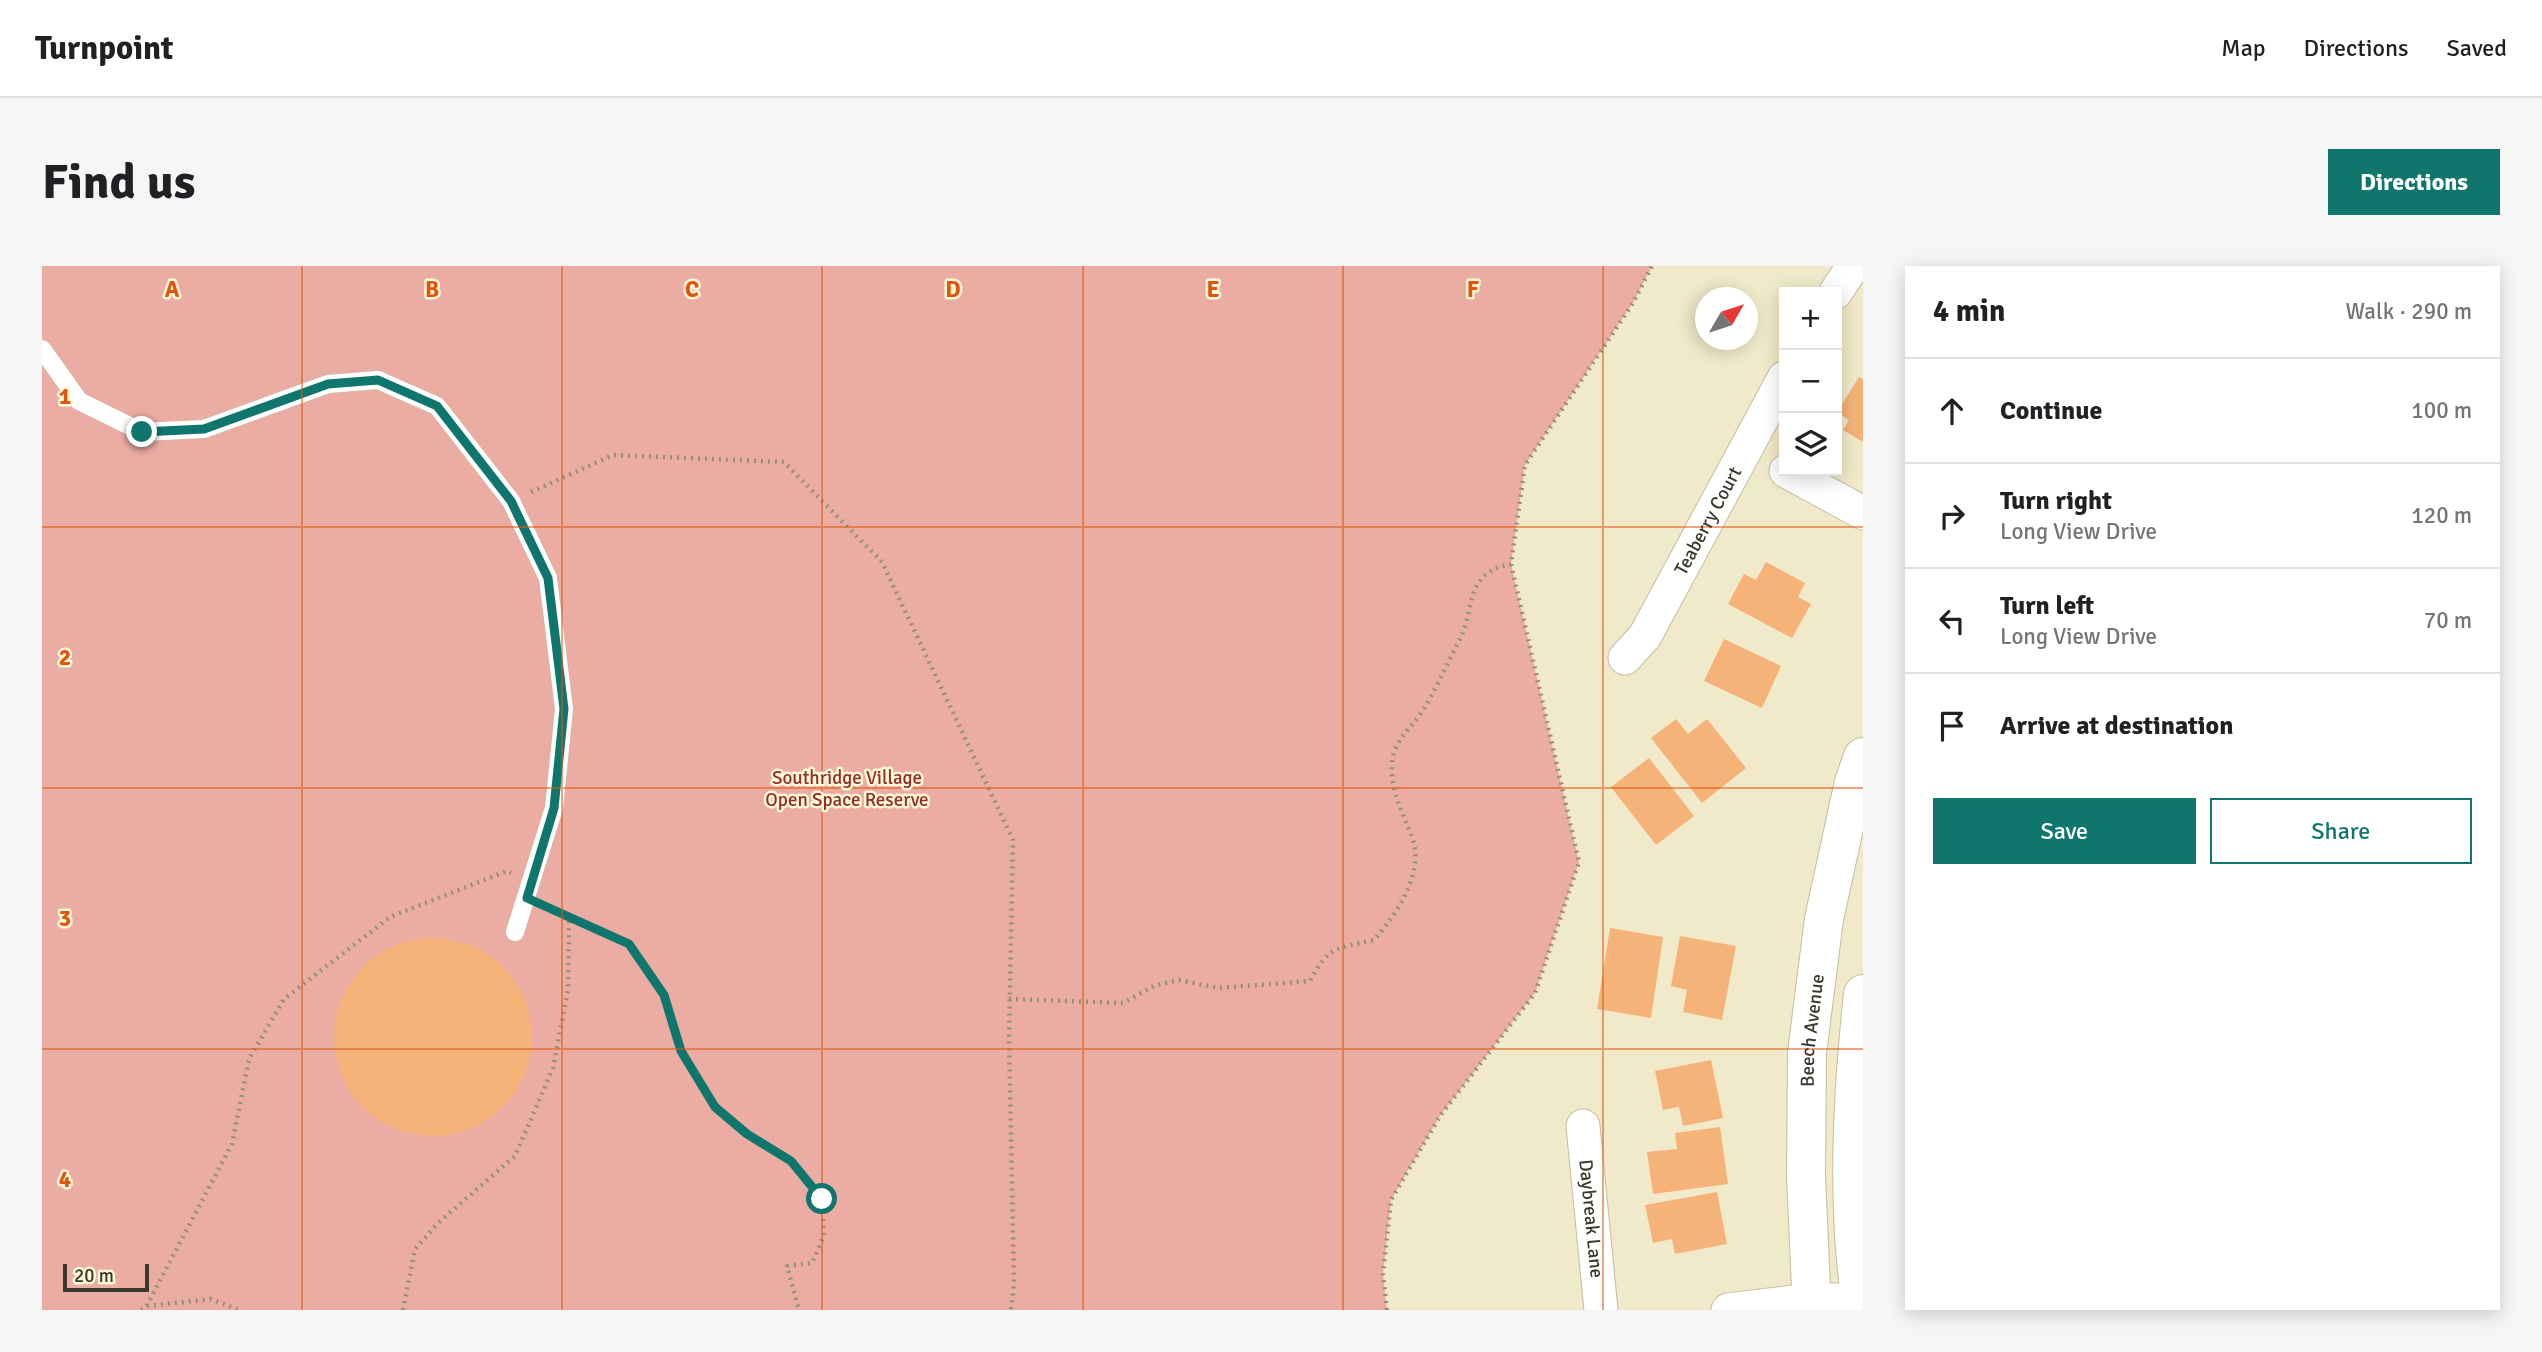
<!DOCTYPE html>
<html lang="en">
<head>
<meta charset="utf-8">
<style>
	:root { --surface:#fff; --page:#f6f6f6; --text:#202124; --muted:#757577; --line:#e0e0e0; --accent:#0f766e }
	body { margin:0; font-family:Signika,sans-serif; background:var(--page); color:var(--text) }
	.controls { position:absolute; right:21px; top:21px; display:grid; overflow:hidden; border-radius:0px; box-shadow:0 4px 18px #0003 }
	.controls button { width:63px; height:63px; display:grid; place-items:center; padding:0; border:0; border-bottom:2px solid var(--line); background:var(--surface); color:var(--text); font:35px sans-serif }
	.compass { position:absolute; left:1653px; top:21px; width:63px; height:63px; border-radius:50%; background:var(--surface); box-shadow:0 4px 18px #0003; rotate:51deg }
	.scale { position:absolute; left:21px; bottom:18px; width:86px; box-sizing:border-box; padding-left:7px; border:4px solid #3a372b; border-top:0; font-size:19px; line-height:24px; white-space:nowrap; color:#3a372b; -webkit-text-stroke:5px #fff7d7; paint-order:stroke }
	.stop { position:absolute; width:21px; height:21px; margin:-16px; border:5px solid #0f766e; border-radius:50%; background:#fff }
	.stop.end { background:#0f766e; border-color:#fff; box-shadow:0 2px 7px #0008 }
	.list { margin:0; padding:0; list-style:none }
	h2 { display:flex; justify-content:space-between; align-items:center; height:91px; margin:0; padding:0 28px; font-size:30px }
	h2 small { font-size:23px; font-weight:400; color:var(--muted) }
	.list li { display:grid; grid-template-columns:46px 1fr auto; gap:21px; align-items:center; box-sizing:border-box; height:105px; padding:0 28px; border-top:2px solid var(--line) }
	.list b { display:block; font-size:26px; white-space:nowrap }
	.list p { margin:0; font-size:23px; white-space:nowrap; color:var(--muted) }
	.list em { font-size:23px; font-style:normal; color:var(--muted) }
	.actions { display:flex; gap:14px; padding:21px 28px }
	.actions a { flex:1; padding:16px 0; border:2px solid var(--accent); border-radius:0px; text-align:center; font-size:24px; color:var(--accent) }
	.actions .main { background:var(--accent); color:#fff }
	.icon { flex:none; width:38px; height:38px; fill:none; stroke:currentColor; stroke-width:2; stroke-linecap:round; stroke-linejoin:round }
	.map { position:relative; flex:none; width:1821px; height:1044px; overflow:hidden; border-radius:0px }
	header { display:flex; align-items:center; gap:42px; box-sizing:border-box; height:98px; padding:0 35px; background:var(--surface); border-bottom:2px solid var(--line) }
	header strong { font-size:33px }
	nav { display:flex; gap:38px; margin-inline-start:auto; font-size:24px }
	.intro { display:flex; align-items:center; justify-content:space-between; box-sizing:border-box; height:168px; padding:0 42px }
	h1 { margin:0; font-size:49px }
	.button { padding:18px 32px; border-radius:0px; background:var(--accent); color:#fff; font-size:24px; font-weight:700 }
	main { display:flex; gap:42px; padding:0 42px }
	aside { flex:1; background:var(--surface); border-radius:0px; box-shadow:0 4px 18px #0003 }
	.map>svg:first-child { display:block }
	.green { fill:#ebaca3 }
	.building { fill:#f5b379 }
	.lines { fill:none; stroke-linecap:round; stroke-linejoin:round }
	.service-casing { stroke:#c4bd9f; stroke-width:19 }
	.minor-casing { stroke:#c4bd9f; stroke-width:35 }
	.tertiary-casing { stroke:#c4bd9f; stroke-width:40 }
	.path { stroke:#95907a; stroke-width:4.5; stroke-dasharray:2 5; stroke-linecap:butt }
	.service { stroke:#fff; stroke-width:18 }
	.minor { stroke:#fff; stroke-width:33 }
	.tertiary { stroke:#fff; stroke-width:38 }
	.route { stroke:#0f766e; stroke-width:9 }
	.grid { fill:none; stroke:#df570e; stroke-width:2; stroke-opacity:0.55 }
	.labels { text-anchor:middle; stroke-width:5; stroke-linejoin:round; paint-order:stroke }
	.street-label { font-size:19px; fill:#3a372b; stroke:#fff7d7 }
	.park-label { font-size:19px; fill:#912c25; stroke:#fff7d7 }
	.grid-label { font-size:23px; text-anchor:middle; font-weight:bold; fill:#df570e; stroke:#fff7d7; stroke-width:5; stroke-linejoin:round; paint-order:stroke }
</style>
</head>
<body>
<header>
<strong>Turnpoint</strong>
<nav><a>Map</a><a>Directions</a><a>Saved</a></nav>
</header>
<div class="intro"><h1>Find us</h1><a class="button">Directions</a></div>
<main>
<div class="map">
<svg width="1821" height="1044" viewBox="0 0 1821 1044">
	<rect width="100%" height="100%" fill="#f1eaca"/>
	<polygon class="green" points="0,0 1610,0 1591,37 1483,199 1469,298 1537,596 1493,727 1398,850 1349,934 1341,1008 1345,1044 0,1044"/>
	<g class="building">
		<polygon points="1817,111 1821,113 1821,176 1801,164 1807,154 1795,146"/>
		<polygon points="1724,296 1763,317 1756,331 1769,338 1750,372 1686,338 1702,308 1714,314"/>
		<polygon points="1682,373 1739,400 1720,442 1662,415"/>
		<polygon points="1634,453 1646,468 1665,453 1704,502 1660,537 1609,472"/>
		<polygon points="1607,492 1652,550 1614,579 1569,521"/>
		<polygon points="1568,662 1621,671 1609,752 1555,743"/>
		<polygon points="1638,670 1694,680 1680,754 1641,746 1645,724 1629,720"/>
		<circle cx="391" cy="771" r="99"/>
		<polygon points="1669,794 1681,852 1641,860 1637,841 1621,844 1613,805"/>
		<polygon points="1678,861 1686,918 1611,928 1605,886 1635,883 1633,867"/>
		<polygon points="1675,926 1685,978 1633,988 1630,973 1611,977 1603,939"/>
	</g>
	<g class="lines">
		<defs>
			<polyline id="service" points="0,83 37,135 100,166 162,163 286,118 336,114 395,140 469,235 506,312 522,443 512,542 473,666"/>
			<g id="minor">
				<polyline points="1794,26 1811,0"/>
				<polyline points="1744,205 1821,247"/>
				<path id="s1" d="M 1583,392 L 1603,370 L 1742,112"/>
				<path id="s2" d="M 1541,860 L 1559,1044"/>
				<polyline points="1686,1044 1768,1034 1819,1034"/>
			</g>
			<g id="tertiary">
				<path id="s3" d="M 1770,1044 L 1764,910 L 1765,787 L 1782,653 L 1812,516 L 1821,491"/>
				<path d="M 1820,1044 C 1804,940 1810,832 1821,728"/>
			</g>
		</defs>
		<use href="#service" class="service-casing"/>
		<use href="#minor" class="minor-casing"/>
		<use href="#tertiary" class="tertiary-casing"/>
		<g class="path">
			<polyline points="489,226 571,189 742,196 840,296 971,574 967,770 972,1018 969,1044"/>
			<polyline points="527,652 587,679 622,729 639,785 673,841 705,868 749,895 780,934 782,970 770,997 745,1000 757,1044"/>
			<path d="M 967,733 L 1081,737 L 1114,719 L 1137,714 L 1176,722 L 1268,715 C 1287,679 1294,683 1332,674 C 1354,649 1382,608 1371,574 C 1362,548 1348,526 1350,497 C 1352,474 1367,465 1379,447 C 1394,424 1406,396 1419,371 C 1427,355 1427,330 1437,316 C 1446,304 1456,301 1469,298"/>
			<polyline points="105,1040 169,1033 197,1044"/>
			<polyline points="99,1044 104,1041 190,878 207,793 242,733 348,651 465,605 469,607"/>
			<polyline points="361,1044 373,983 396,957 473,890 511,802 526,724 527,652 505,641"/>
			<polyline points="1345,1044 1341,1008 1349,934 1398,850 1493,727 1537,596 1469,298 1483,199 1591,37 1610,0"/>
		</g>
		<use href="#service" class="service"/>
		<use href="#minor" class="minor"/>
		<use href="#tertiary" class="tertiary"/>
	</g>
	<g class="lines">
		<polyline class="route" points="100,166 162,163 286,118 336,114 395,140 469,235 506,312 522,443 512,542 485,632 587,678 622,729 639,785 673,841 705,868 749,895 780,933"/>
	</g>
	<path class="grid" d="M 260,0 L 260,1044M 520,0 L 520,1044M 780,0 L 780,1044M 1041,0 L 1041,1044M 1301,0 L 1301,1044M 1561,0 L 1561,1044M 0,261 L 1821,261M 0,522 L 1821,522M 0,783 L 1821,783"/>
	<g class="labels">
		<g class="street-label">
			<text dy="7" stroke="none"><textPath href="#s1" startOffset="161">Teaberry Court</textPath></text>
			<text dy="7" stroke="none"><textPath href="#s3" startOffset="280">Beech Avenue</textPath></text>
			<text dy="7" stroke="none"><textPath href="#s2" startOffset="93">Daybreak Lane</textPath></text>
		</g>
		<g class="park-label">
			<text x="805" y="518">Southridge Village<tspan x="805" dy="22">Open Space Reserve</tspan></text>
		</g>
	</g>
	<g class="grid-label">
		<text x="130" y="31">A</text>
		<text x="390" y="31">B</text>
		<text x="650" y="31">C</text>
		<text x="911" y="31">D</text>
		<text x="1171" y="31">E</text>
		<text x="1431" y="31">F</text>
		<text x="23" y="138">1</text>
		<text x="23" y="399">2</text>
		<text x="23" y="660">3</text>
		<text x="23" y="921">4</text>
	</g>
</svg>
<div class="controls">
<button>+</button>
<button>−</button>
<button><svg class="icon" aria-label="layers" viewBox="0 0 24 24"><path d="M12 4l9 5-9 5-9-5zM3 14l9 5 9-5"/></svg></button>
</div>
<svg class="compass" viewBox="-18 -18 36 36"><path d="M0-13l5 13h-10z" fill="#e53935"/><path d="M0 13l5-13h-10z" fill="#757577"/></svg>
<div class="scale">20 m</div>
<div class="stop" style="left:780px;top:933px"></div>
<div class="stop end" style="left:100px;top:166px"></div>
</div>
<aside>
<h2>4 min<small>Walk · 290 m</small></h2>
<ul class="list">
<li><svg class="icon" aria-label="ahead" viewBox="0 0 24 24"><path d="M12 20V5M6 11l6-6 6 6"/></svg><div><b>Continue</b></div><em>100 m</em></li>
<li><svg class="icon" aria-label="right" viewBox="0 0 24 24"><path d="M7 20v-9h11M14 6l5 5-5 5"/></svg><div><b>Turn right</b><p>Long View Drive</p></div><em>120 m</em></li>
<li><svg class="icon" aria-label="left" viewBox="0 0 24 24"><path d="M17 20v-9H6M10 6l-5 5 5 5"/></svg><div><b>Turn left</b><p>Long View Drive</p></div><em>70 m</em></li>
<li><svg class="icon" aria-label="arrive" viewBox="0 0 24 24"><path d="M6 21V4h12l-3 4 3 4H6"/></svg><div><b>Arrive at destination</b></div></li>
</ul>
<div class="actions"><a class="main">Save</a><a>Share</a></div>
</aside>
</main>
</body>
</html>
